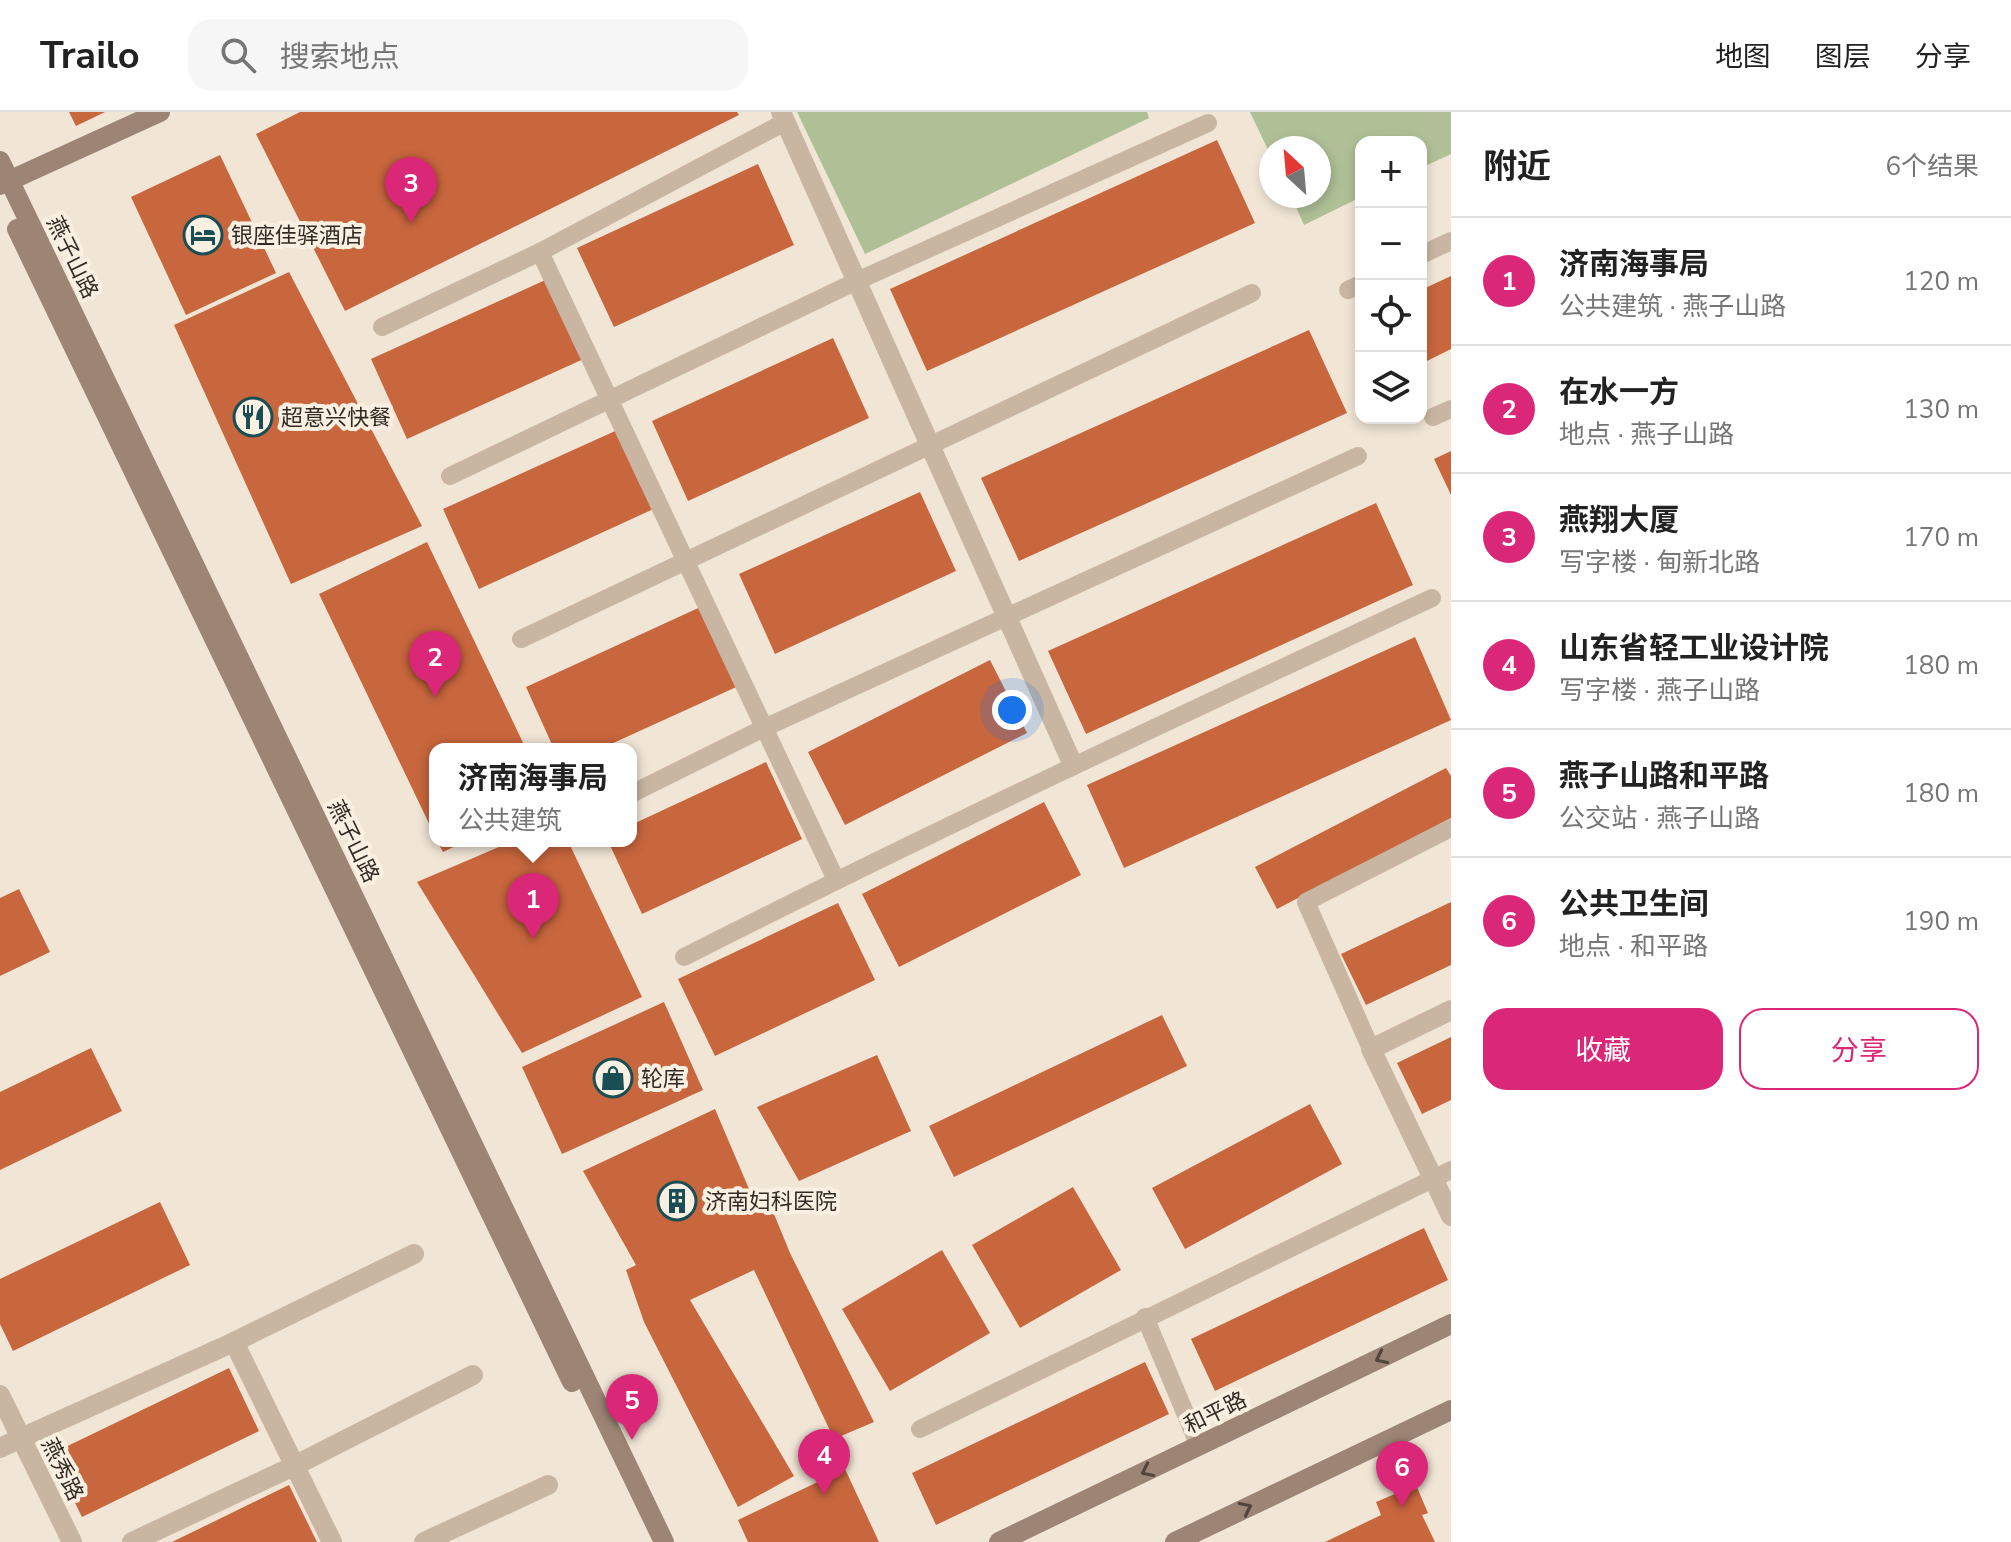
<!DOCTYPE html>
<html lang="zh">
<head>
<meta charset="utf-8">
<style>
	:root { --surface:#fff; --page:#f6f6f6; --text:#222; --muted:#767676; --line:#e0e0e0; --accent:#db2777 }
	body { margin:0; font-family:"Nunito Sans","Noto Sans SC",sans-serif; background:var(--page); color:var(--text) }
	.controls { position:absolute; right:24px; top:24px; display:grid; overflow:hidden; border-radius:16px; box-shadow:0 4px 12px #0003 }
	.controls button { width:72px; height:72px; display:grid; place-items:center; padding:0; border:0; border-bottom:2px solid var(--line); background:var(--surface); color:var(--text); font:40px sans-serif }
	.compass { position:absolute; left:1259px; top:24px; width:72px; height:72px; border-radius:50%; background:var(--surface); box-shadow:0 4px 12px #0003; rotate:334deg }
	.you { position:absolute; left:1012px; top:598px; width:28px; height:28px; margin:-20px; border:6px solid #fff; border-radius:50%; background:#1a73e8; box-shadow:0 0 0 12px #1a73e833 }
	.badge { display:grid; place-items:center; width:52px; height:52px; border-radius:50%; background:var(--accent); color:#fff; font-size:26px; font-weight:700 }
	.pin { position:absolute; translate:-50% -66px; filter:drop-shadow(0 2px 4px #0008) }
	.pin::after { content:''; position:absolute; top:42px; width:28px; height:24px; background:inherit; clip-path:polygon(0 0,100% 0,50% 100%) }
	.popup { position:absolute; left:429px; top:631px; width:208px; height:104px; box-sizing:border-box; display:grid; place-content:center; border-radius:16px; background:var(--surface); filter:drop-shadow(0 2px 6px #0005); font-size:26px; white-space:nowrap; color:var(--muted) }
	.popup b { font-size:30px; color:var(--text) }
	.popup::after { content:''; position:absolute; left:50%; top:100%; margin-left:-16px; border:16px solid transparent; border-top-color:var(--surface) }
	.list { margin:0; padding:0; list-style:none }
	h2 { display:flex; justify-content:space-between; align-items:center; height:104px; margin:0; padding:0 32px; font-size:34px }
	h2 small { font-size:26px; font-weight:400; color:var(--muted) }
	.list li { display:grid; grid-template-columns:52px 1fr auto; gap:24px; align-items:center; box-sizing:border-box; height:128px; padding:0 32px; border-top:2px solid var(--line) }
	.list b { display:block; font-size:30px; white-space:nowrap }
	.list p { margin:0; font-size:26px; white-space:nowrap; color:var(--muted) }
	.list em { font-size:26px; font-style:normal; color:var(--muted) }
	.actions { display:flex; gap:16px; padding:24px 32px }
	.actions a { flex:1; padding:18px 0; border:2px solid var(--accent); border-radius:24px; text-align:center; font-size:28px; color:var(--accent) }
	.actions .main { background:var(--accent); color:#fff }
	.icon { flex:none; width:44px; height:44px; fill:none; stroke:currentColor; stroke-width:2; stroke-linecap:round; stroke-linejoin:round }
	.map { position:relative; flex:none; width:1451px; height:1430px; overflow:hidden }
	header { display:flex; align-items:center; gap:48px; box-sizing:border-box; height:112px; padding:0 40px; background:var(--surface); border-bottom:2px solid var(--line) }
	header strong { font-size:38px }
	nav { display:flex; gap:44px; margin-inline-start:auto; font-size:28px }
	.search { width:560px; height:72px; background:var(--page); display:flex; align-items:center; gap:20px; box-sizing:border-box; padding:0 28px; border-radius:24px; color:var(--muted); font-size:30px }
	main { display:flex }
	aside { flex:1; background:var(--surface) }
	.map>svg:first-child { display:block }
	.green { fill:#b0c096 }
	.building { fill:#c8663d }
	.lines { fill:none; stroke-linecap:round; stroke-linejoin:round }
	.lane { stroke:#c9b6a2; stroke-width:18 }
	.street { stroke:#c9b6a2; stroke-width:20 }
	.secondary { stroke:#9c8574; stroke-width:20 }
	.oneway { stroke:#52453d }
	.labels { text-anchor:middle; stroke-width:8; stroke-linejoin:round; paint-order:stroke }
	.poi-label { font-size:22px; fill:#332a25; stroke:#f9f0e2; text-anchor:start }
	.street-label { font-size:22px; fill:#332a25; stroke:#f9f0e2 }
</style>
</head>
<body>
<header>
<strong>Trailo</strong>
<div class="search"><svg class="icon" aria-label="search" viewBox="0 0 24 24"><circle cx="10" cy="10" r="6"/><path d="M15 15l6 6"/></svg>搜索地点</div>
<nav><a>地图</a><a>图层</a><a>分享</a></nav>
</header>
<main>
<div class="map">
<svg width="1451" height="1430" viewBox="0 0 1451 1430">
	<rect width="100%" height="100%" fill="#f1e6d6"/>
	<g class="green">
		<polygon points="797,0 1147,0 1149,6 865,142"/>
		<polygon points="1250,0 1451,0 1451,42 1421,56 1421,30 1361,30 1361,85 1304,113 1291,84 1319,84 1319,36 1271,36 1271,44"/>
	</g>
	<g class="building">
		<polygon points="69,0 105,0 76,14"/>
		<polygon points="300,0 737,0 739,3 345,199 256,22"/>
		<polygon points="1217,28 1255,111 927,259 890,177"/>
		<polygon points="220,43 276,161 186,203 131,85"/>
		<polygon points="758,52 794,133 614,215 577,136"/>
		<polygon points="289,160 422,414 291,472 174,213"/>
		<polygon points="1451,164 1451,237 1421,252 1421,178"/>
		<polygon points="552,165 588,245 407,327 371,247"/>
		<polygon points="1309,218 1347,301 1019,449 981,366"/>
		<polygon points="833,226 869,306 688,389 652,309"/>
		<polygon points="624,315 660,394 479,477 443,397"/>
		<polygon points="1451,339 1451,383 1434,347"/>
		<polygon points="920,380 956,459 775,542 739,462"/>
		<polygon points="1376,391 1413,473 1086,622 1048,539"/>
		<polygon points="427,430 526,637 435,637 435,724 319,482"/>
		<polygon points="707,492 743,572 600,637 554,637 526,575"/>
		<polygon points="1415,525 1451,608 1124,756 1087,673"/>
		<polygon points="990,548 1027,621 845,713 808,640"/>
		<polygon points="766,650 802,727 642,802 608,729 631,729 631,713"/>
		<polygon points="1446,656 1451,664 1451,706 1277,797 1255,755"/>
		<polygon points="1044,690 1081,763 899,855 862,782"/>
		<polygon points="437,729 466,729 443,740"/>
		<polygon points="513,729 568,729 642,885 522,941 417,770"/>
		<polygon points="19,777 50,840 0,864 0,786"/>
		<polygon points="1451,790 1451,853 1366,893 1341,842"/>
		<polygon points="838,791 875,868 715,944 678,867"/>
		<polygon points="664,890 703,978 562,1042 522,955"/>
		<polygon points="1162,903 1187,954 954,1065 929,1014"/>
		<polygon points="1451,925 1451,988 1422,1002 1397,951"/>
		<polygon points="91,936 122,999 0,1058 0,980"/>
		<polygon points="877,943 911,1019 799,1069 757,995"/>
		<polygon points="1310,992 1342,1052 1185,1137 1152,1076"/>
		<polygon points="715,997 755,1091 767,1085 790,1141 874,1310 834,1327 754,1158 690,1188 794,1364 738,1395 644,1210 626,1158 636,1153 583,1059"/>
		<polygon points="1073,1075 1121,1158 1020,1216 972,1133"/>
		<polygon points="160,1090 190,1153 13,1239 0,1212 0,1167"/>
		<polygon points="1424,1116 1448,1168 1215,1279 1191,1227"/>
		<polygon points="942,1138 990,1221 890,1279 842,1197"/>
		<polygon points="1145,1250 1169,1302 936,1413 912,1361"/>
		<polygon points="229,1256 259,1319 82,1405 51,1342"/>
		<polygon points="845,1357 879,1430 748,1430 738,1408"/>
		<polygon points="289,1373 317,1430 172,1430"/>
		<polygon points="1416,1373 1428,1401 1422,1403 1435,1430 1325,1430 1381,1403 1376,1390"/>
	</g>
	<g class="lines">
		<g class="lane">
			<polyline points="540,140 836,768"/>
			<polyline points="1421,143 1451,129"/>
			<polyline points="1348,178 1361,172"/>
			<polyline points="382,215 540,140 785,10"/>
			<polyline points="1433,305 1451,297"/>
			<polyline points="450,364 857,169 1208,11"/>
			<polyline points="521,527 1252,181"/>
			<polyline points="631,682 764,616 1358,344"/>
			<path d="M 684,845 C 930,720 1181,603 1432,486"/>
			<polyline points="1371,937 1306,790 1451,716"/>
			<polyline points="1145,1205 1199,1334"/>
			<polyline points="920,1317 1451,1058"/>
		</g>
		<g class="street">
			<polyline points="781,0 1073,653"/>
			<polyline points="1451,898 1371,937 1451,1104"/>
			<polyline points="234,1230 332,1430"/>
			<polyline points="0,1283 21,1326 234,1230 414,1142"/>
			<polyline points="0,1336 21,1326 72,1430"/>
			<polyline points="132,1430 294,1354 473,1263"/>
			<polyline points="424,1430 548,1373"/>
		</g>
		<g class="secondary">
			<polyline points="0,49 664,1430"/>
			<polyline points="0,73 160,0"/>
			<polyline points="17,117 572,1270"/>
			<polyline points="999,1430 1451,1212"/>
			<polyline points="1175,1430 1451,1298"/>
		</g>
	</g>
	<defs><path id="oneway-chevron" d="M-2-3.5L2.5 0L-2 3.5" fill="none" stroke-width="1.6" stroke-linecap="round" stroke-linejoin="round" transform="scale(2)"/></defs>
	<g class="oneway">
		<use href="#oneway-chevron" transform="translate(1381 1246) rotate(154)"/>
		<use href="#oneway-chevron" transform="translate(1147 1359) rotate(154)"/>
		<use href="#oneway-chevron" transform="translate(1246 1396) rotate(-26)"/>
	</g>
	<defs>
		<symbol id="hotel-ring" viewBox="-11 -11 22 22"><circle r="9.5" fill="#f9f0e2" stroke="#1a4e55" stroke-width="1.5"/><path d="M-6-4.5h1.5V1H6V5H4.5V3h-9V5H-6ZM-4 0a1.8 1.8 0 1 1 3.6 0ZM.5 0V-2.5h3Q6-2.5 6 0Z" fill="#1a4e55"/></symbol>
		<symbol id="restaurant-ring" viewBox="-11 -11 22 22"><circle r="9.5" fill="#f9f0e2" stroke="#1a4e55" stroke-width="1.5"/><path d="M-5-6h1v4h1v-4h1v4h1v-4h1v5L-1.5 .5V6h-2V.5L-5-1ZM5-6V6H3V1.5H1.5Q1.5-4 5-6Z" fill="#1a4e55"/></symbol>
		<symbol id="shop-ring" viewBox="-11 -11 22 22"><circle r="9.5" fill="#f9f0e2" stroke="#1a4e55" stroke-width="1.5"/><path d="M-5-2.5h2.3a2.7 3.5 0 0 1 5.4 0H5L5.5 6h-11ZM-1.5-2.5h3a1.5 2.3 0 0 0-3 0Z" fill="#1a4e55"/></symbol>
		<symbol id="building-ring" viewBox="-11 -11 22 22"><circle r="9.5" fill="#f9f0e2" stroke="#1a4e55" stroke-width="1.5"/><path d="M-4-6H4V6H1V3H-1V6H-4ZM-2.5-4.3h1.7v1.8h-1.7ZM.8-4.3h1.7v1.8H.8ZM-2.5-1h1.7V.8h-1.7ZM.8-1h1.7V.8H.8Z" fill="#1a4e55"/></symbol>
	</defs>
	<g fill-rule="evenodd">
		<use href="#hotel-ring" x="181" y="101" width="44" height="44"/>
		<use href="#restaurant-ring" x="231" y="283" width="44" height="44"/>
		<use href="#shop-ring" x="591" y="944" width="44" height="44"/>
		<use href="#building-ring" x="655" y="1067" width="44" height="44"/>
	</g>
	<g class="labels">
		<g class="poi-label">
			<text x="231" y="131">银座佳驿酒店</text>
			<text x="281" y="313">超意兴快餐</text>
			<text x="641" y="974">轮库</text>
			<text x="705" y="1097">济南妇科医院</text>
		</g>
		<g class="street-label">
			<text transform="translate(73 145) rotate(64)" y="8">燕子山路</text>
			<text transform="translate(354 729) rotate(64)" y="8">燕子山路</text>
			<text transform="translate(1215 1300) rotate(-26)" y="8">和平路</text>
			<text transform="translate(63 1357) rotate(64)" y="8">燕秀路</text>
		</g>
	</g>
</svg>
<div class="controls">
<button>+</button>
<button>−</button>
<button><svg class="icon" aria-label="locate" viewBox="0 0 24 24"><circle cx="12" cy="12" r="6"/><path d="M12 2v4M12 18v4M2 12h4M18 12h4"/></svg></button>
<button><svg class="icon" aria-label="layers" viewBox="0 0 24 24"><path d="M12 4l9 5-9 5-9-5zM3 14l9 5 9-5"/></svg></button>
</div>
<svg class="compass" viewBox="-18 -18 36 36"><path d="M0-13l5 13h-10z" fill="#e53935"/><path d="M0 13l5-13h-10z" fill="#767676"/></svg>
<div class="you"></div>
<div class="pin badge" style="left:533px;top:827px">1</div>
<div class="popup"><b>济南海事局</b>公共建筑</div>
<div class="pin badge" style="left:435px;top:585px">2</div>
<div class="pin badge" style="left:411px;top:111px">3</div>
<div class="pin badge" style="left:824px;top:1383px">4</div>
<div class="pin badge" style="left:632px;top:1328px">5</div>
<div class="pin badge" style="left:1402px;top:1395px">6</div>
</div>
<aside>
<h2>附近<small>6个结果</small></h2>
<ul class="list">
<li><span class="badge">1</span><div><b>济南海事局</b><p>公共建筑 · 燕子山路</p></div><em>120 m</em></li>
<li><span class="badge">2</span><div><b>在水一方</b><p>地点 · 燕子山路</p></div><em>130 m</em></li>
<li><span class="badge">3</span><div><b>燕翔大厦</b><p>写字楼 · 甸新北路</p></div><em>170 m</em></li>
<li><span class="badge">4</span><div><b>山东省轻工业设计院</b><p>写字楼 · 燕子山路</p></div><em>180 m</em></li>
<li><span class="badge">5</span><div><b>燕子山路和平路</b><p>公交站 · 燕子山路</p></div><em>180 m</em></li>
<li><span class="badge">6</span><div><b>公共卫生间</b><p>地点 · 和平路</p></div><em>190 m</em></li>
</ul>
<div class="actions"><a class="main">收藏</a><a>分享</a></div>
</aside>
</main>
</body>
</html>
